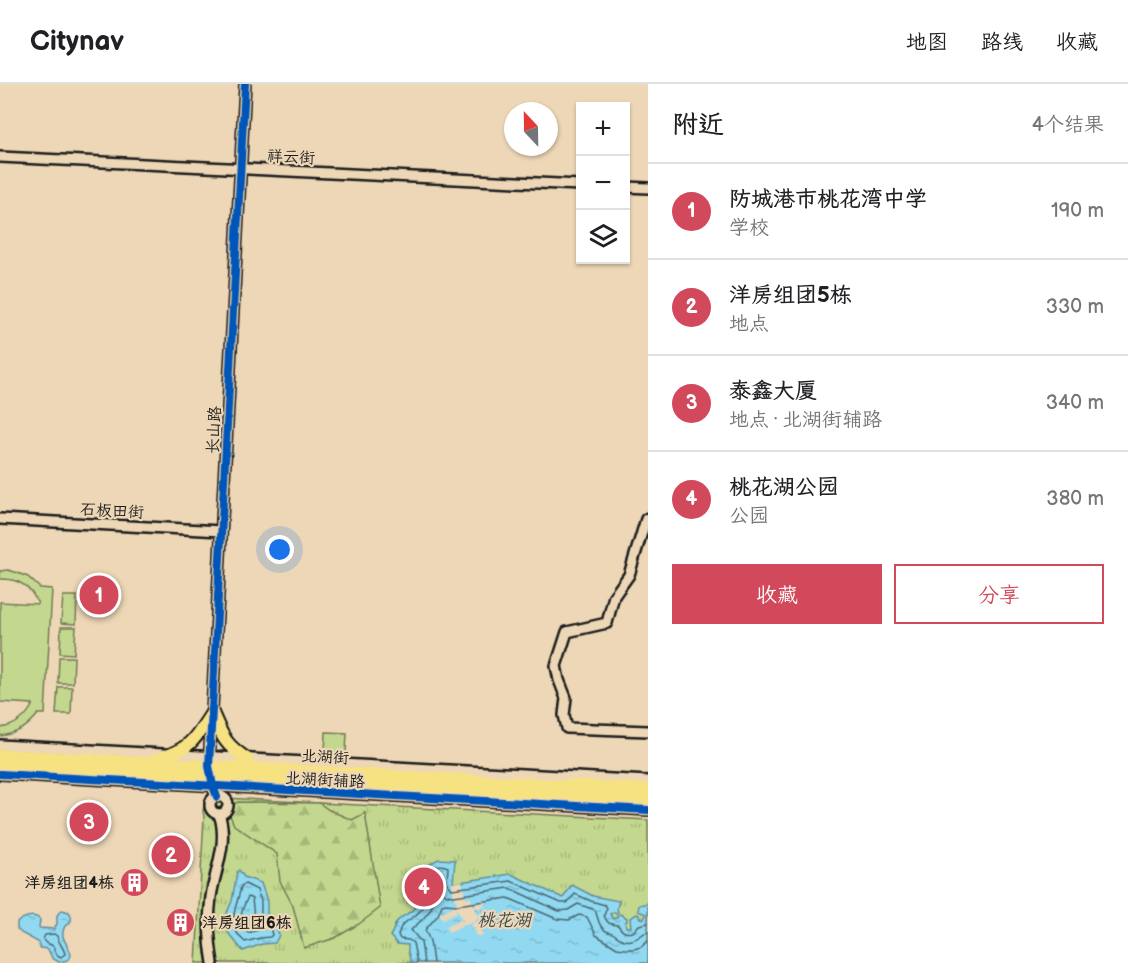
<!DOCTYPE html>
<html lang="zh">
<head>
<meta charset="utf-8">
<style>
	:root { --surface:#fff; --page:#f2f2f2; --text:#202124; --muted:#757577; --line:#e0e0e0; --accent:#d1495b }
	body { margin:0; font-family:"Balsamiq Sans","LXGW WenKai TC",sans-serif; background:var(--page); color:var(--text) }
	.controls { position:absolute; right:18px; top:18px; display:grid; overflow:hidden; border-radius:0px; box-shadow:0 2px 4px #0004 }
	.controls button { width:54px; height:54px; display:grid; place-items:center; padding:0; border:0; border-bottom:2px solid var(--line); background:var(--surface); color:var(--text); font:30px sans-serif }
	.compass { position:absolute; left:504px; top:18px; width:54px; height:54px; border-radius:50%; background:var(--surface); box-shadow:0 2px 4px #0004; rotate:338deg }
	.you { position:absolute; left:280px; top:466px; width:21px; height:21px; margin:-15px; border:4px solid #fff; border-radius:50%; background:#1a73e8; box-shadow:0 0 0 9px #1a73e833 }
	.badge { display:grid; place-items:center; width:39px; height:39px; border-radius:50%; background:var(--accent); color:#fff; font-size:20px; font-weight:700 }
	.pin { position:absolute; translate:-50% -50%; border:3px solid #fff; box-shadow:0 2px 6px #0006 }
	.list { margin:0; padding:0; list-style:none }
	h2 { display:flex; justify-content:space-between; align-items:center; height:78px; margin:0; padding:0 24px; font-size:26px }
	h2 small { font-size:20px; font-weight:400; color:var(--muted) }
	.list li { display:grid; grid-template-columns:39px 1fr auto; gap:18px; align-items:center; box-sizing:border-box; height:96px; padding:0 24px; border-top:2px solid var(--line) }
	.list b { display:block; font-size:22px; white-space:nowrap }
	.list p { margin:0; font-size:20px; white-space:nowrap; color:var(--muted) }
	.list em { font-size:20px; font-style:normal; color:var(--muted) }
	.actions { display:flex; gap:12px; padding:18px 24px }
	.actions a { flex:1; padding:14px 0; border:2px solid var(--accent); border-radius:0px; text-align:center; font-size:21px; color:var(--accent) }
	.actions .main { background:var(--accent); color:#fff }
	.icon { flex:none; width:33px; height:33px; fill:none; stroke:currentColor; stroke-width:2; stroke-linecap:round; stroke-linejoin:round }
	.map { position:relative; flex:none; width:648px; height:879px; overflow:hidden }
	header { display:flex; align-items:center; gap:36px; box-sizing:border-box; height:84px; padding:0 30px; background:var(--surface); border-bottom:2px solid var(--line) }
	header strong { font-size:28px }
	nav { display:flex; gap:33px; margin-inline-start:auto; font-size:21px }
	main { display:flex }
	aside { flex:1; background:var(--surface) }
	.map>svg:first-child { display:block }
	.grass { fill:url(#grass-tufts); stroke:#707a55; stroke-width:1.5 }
	.forest { fill:url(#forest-firs); stroke:#707a55; stroke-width:1.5 }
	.garden { fill:#c3d88e; stroke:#707a55; stroke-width:1.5 }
	.water { fill:url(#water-ripples); stroke:#628d9c; stroke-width:1.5 }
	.pier { fill:#edd7b6 }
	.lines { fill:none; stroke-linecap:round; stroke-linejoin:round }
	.shore { stroke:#4a6871; stroke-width:1.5 }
	.minor-casing { stroke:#1c1c1c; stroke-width:14 }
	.major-casing { stroke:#1c1c1c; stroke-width:16 }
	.minor { stroke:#edd7b6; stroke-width:9 }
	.major { stroke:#f7e281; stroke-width:12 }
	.cycleway-casing { stroke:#edd7b6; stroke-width:11 }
	.cycleway { stroke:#0057b8; stroke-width:8 }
	.labels { text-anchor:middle; stroke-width:4.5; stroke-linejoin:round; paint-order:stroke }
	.street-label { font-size:16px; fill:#1c1c1c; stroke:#edd7b6 }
	.poi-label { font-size:16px; font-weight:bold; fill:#1c1c1c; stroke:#edd7b6; text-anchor:end }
	.water-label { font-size:18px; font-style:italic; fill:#394b51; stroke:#edd7b6 }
</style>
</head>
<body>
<header>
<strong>Citynav</strong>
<nav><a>地图</a><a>路线</a><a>收藏</a></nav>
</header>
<main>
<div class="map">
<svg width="648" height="879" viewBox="0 0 648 879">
	<defs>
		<pattern id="grass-tufts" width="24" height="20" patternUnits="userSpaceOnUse" patternTransform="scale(1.5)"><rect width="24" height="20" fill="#c3d88e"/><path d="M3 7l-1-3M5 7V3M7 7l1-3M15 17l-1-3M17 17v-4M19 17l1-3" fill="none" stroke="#a7b97a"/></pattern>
		<pattern id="forest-firs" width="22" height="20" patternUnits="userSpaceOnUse" patternTransform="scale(1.5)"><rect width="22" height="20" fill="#c3d88e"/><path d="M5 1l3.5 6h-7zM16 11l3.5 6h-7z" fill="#a7b97a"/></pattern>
		<pattern id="water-ripples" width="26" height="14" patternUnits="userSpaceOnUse" patternTransform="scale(1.5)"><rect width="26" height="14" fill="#90d9f1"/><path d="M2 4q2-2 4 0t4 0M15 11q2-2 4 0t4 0" fill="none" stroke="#7cbace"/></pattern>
	</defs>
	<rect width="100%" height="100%" fill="#edd7b6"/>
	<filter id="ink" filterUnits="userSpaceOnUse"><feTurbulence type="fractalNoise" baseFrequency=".0167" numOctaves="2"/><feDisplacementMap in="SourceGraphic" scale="12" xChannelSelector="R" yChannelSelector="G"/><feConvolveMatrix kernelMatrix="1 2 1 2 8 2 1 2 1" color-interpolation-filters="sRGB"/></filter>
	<g filter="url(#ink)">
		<polygon class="grass" points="206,713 648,736 648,879 196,879 204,733 203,727"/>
		<polygon class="forest" points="238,718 319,719 329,726 352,736 365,729 380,824 359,840 335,854 304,864 293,822 280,797 277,770 234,741 229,729 232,721"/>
		<g class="garden">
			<path d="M 8,486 L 15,488 L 28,493 L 40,504 L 52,505 L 45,630 L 38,630 C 28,643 17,650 0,652 L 0,644 C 16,642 26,634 33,620 L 0,618 L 0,518 L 38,520 C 31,503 18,494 0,495 L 0,487 Z"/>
			<polygon points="63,512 77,512 76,540 61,539"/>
			<polygon points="61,543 76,543 74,570 60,569"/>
			<polygon points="59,573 74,573 73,599 58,599"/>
			<polygon points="58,603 72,603 71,630 56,630"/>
			<polygon points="326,648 347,649 346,668 325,667"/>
		</g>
		<g class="water">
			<path d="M 439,775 L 455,776 L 453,799 L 511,790 L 563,814 L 572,801 L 593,812 L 619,817 L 617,824 L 618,828 L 616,829 L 614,828 L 610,830 L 613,835 L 617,833 L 617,831 L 620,830 L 627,834 L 627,837 L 625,838 L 626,843 L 631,843 L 630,834 L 637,830 L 639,831 L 639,833 L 644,835 L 646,830 L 638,827 L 639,821 L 648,819 L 648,879 L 411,879 L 408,868 L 408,861 L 397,860 L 390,852 C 394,847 393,844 396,839 C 401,831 412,830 418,820 C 428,804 415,784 439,775 Z"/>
			<polygon points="239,786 244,793 261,799 267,817 267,829 276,840 279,851 275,859 262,860 243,867 229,850 227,839 227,829 232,817 237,788"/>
			<path d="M 62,826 L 69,828 C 73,834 72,839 65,842 C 63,846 62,847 63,852 C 65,863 82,875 59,878 L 52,874 L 48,865 L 40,864 L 38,858 L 21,849 L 17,845 L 17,839 C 22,833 35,829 40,836 L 39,843 L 40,844 L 54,845 L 57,840 L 57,831 Z"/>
		</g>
		<polygon class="pier" points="462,797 464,808 467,815 470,813 474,822 476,821 475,819 477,818 479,820 479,817 481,819 482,816 486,819 484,820 485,823 484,823 482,821 483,824 480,822 480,825 479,826 477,823 475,825 480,834 474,837 475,839 478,838 479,840 476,841 477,842 479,841 480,842 478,845 481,844 481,845 479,846 482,848 480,850 484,850 480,854 479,852 476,852 478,851 475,851 474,850 477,848 474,848 473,847 476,846 475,845 473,846 472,845 475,843 471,843 471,842 473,840 472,838 465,841 463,839 464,842 463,843 461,840 461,843 460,844 458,841 458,845 457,845 456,843 456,846 455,846 453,844 453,847 452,848 450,846 450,849 449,849 446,842 447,841 449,844 448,841 450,840 451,843 451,839 452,839 455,841 454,838 455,837 457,840 456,837 458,836 460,838 459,835 460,835 462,837 463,837 457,825 456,826 457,828 456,829 454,827 455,830 453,830 451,828 452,831 451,832 448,830 449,832 448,833 446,831 447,834 445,834 443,832 444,835 443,836 439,829 440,828 442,830 442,827 443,827 445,829 445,826 448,827 447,825 448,824 451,826 450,823 451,823 453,825 452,822 454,821 456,823 455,821 457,819 454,813 452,799"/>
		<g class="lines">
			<g class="shore">
				<path d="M 245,800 L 257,806 L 261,817 L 261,830 L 270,843 L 272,851 L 270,853 L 260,854 L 245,858 C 224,840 237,825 241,802 Z"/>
				<path d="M 248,813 L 252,815 L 254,833 L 260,844 L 258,846 L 248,849 C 236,840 242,824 248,813 Z"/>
				<path d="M 54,850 L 57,852 C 58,858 64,864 65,870 L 61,873 L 57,871 L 53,862 L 45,858 L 43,855 L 45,851 Z"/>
				<path d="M 417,879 L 413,859 L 409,856 L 400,855 L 398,851 C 399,849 400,845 401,843 C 406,835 419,833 425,820 C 430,810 425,797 431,787 C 435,781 442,780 448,783 L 447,799 L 452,805 L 511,797 L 561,819 L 567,819 L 575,810 L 591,817 L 605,821 L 607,824 L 604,831 C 607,840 610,840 618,841 C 622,847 624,850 633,848 L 639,841 L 648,839"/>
				<path d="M 424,879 L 421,858 L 411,846 C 425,833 434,827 436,805 L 438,804 L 447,811 L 454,812 L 509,804 L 559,827 L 568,826 L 578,820 L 595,826 C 598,833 598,842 606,847 C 610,849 611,848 614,850 C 620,854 623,858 632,856 C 639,855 641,849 648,848"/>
				<polyline points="433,879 430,857 425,846 438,831 442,821 445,820 457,821 508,814 557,835 569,836 579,831 587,833 596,851 617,864 624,865 634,865 641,863 648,857"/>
			</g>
			<defs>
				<g id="minor">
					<polyline points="0,73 580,101"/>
					<polyline points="626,103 648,104"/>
					<polyline points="648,434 646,435 629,491 614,512 607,539 567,548 556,582 559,596 566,614 564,631 567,644 648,647"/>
					<polyline points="0,435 221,447"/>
					<polyline points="0,661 648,697"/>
					<polyline points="0,690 648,726"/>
					<circle cx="219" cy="721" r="9"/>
					<polyline points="217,713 213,702 209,682 245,0"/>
					<path d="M 213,879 C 209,857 208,835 211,813 C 215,785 229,758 219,730"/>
				</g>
				<g id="major">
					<path d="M 212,629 C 222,652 225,661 247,675"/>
					<polyline points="0,671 648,706"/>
					<path d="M 156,676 C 189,666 194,657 212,629"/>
					<polyline points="0,681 648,717"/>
				</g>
			</defs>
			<use href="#minor" class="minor-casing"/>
			<use href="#major" class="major-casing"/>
			<use href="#minor" class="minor"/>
			<use href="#major" class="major"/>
			<defs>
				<g id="cycleway">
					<polyline points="0,690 648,726"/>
					<polyline points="217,713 213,702 209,682 245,0"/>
				</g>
			</defs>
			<use href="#cycleway" class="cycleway-casing"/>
			<use href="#cycleway" class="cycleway"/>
		</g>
	</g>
	<defs>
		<symbol id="building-disc" viewBox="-11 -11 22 22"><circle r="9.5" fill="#d1495b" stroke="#edd7b6"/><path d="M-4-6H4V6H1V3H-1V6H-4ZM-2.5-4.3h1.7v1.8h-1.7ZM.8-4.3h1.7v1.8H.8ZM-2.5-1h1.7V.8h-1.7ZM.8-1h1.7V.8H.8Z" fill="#fff"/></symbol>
	</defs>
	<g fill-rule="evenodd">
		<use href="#building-disc" x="118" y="782" width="33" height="33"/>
		<use href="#building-disc" x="164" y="822" width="33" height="33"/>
	</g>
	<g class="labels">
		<g class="street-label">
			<text transform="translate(291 72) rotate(3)" y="6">祥云街</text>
			<text transform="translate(213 346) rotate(-87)" y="6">长山路</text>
			<text transform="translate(112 426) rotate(3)" y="6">石板田街</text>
			<text transform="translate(325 672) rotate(3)" y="6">北湖街</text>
			<text transform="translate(325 695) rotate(3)" y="6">北湖街辅路</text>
		</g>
		<g class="poi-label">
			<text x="114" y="804">洋房组团4栋</text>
			<text x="202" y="844" text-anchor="start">洋房组团6栋</text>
		</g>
		<g class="water-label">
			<text x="504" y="842">桃花湖</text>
		</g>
	</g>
</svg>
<div class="controls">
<button>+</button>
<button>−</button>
<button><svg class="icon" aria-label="layers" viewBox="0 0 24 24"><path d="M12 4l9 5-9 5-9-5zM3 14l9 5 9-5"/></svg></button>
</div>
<svg class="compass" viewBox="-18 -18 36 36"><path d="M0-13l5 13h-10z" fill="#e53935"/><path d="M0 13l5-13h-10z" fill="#757577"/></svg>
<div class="you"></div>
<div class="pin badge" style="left:99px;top:511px">1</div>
<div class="pin badge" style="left:171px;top:771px">2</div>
<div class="pin badge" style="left:89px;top:738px">3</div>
<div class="pin badge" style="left:424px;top:803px">4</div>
</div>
<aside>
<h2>附近<small>4个结果</small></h2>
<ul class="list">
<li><span class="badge">1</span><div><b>防城港市桃花湾中学</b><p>学校</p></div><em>190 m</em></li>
<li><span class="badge">2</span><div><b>洋房组团5栋</b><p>地点</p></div><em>330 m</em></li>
<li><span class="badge">3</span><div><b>泰鑫大厦</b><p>地点 · 北湖街辅路</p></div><em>340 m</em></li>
<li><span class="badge">4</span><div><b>桃花湖公园</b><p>公园</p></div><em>380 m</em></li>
</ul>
<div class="actions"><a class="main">收藏</a><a>分享</a></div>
</aside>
</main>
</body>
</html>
